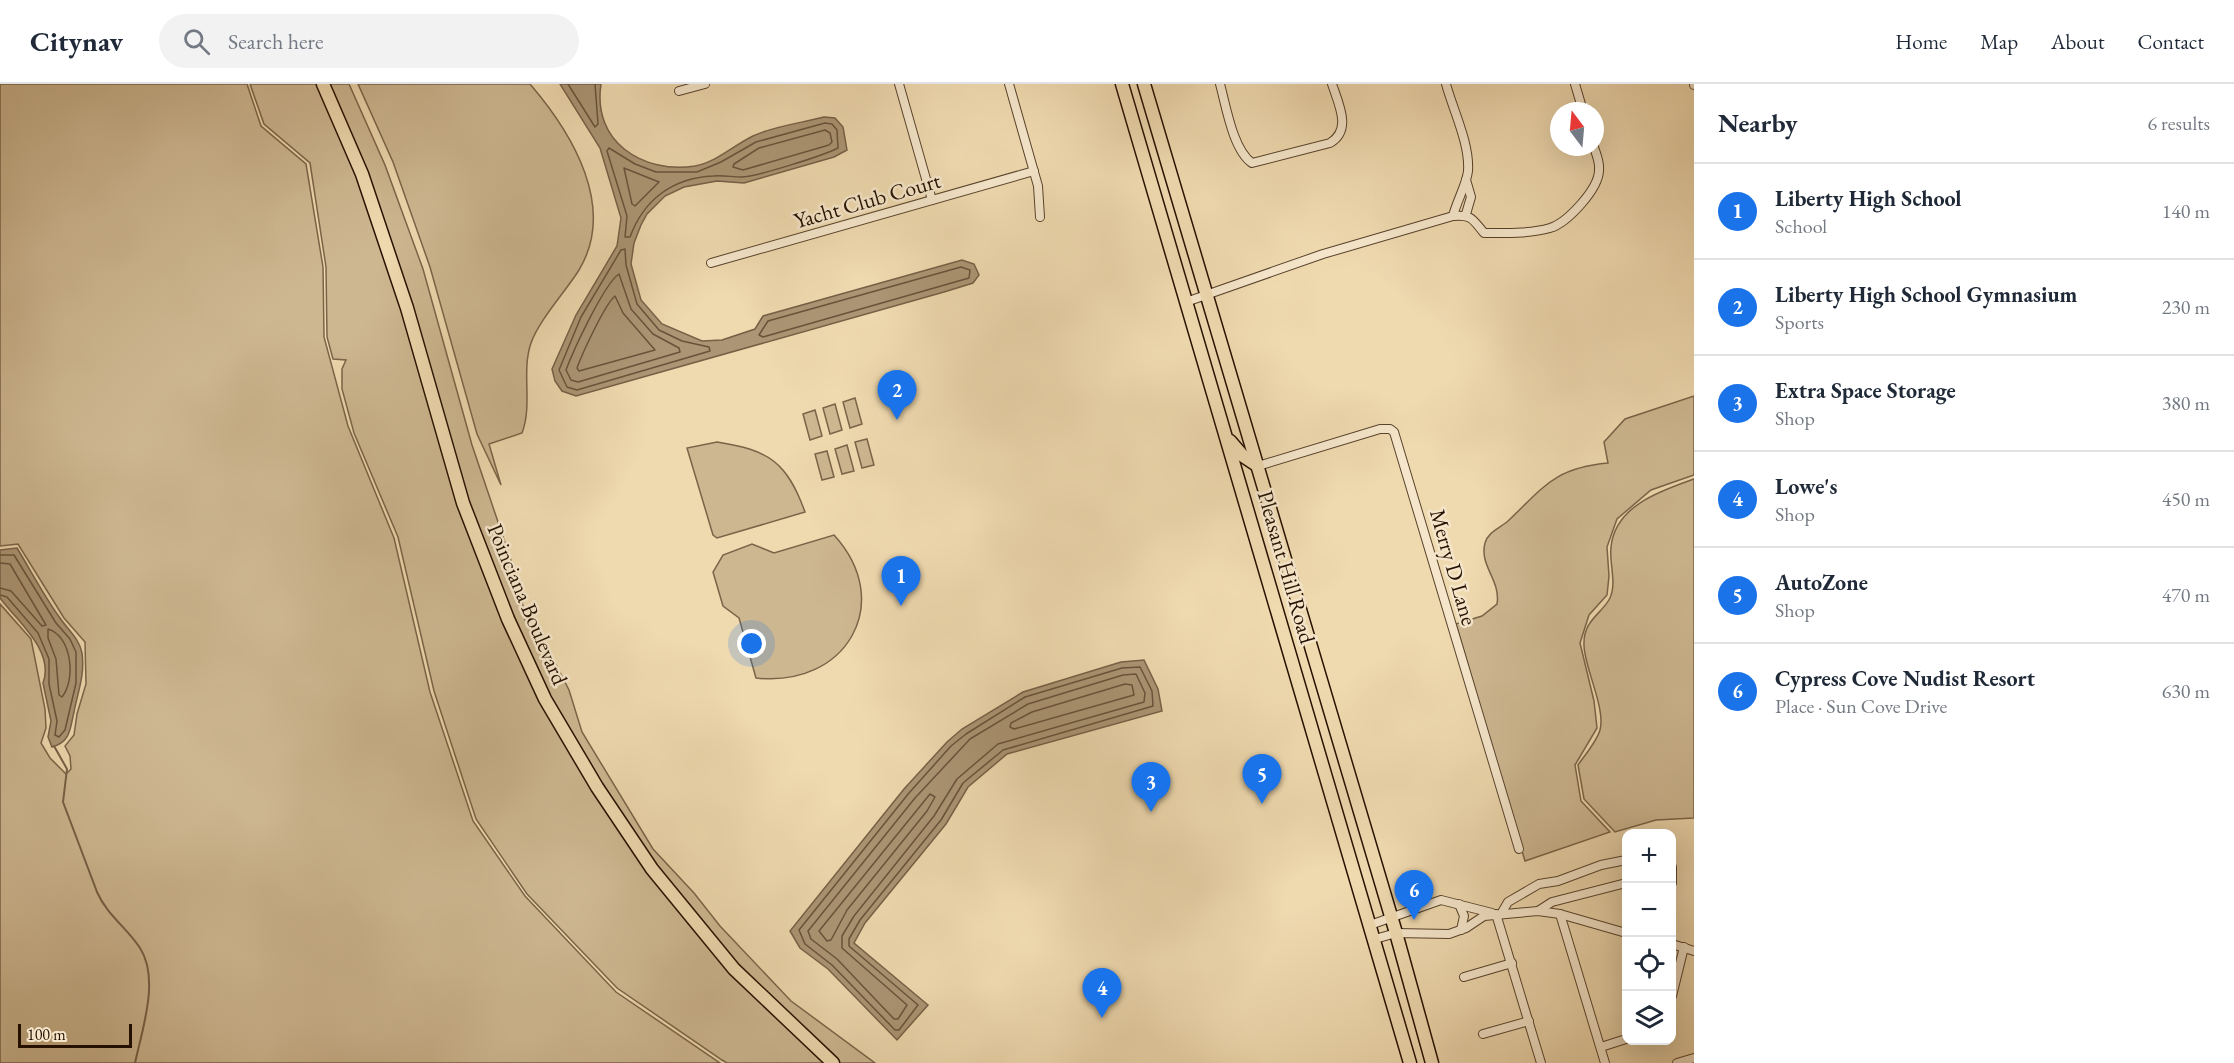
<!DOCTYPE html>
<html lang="en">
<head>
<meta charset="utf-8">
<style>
	:root { --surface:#fff; --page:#f2f2f3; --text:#1f2937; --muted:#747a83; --line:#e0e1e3; --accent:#1a73e8 }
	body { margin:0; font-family:"EB Garamond",serif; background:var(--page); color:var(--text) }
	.controls { position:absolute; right:18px; bottom:18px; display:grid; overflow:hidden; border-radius:12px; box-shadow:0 6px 24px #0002 }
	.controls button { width:54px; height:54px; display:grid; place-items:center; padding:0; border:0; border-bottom:2px solid var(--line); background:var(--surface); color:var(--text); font:30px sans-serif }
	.compass { position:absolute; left:1550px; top:18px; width:54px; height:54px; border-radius:50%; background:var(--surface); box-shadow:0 6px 24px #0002; rotate:344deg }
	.scale { position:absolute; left:18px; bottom:15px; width:114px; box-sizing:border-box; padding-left:6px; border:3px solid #261100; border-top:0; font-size:16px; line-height:21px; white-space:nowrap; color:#261100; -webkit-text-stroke:4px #f5e6cb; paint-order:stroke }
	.you { position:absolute; left:752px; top:560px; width:21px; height:21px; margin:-15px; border:4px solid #fff; border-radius:50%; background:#1a73e8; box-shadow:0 0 0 9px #1a73e833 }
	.badge { display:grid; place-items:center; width:39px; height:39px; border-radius:50%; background:var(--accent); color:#fff; font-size:20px; font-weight:700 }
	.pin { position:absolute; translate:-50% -50px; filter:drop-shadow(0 2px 3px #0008) }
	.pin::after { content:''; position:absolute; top:32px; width:21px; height:18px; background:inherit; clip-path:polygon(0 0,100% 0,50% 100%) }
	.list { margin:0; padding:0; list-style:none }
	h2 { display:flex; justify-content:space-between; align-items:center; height:78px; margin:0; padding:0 24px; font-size:26px }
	h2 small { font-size:20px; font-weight:400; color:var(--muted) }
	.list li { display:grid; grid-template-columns:39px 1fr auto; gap:18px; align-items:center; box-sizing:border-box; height:96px; padding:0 24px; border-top:2px solid var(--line) }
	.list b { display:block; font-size:22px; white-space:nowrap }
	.list p { margin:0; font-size:20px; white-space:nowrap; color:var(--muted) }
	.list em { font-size:20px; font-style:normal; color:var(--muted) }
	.icon { flex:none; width:33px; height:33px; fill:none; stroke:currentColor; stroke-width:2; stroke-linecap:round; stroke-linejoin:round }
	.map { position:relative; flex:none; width:1694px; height:979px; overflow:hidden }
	header { display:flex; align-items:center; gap:36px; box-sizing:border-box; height:84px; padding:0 30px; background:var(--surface); border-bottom:2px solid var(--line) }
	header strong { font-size:28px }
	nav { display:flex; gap:33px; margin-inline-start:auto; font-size:21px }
	.search { width:420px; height:54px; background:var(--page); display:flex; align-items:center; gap:15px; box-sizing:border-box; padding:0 21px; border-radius:33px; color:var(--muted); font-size:22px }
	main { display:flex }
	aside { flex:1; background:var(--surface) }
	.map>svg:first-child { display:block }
	.green { fill:#cdb791; stroke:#7a6448; stroke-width:1.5 }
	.water { fill:#ab9574; stroke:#766046; stroke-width:1.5 }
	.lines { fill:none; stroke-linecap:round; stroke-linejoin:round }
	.shore { stroke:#68533a; stroke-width:1.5 }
	.stream { stroke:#766046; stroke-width:2 }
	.street-casing { stroke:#58432c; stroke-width:10 }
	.primary-casing { stroke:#261100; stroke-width:15 }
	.street { stroke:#f5e6cb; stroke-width:8 }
	.primary { stroke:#efd9af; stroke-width:12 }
	.labels { text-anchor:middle; stroke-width:5; stroke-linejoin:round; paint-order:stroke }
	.street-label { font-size:22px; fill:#261100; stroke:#f5e6cb }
</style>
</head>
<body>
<header>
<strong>Citynav</strong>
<div class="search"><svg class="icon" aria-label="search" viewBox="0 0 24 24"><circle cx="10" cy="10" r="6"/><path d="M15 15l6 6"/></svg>Search here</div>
<nav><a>Home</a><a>Map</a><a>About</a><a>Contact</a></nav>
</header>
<main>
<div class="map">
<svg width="1694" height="979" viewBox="0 0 1694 979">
	<rect width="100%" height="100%" fill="#efd9af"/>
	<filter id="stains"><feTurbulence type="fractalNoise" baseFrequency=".00333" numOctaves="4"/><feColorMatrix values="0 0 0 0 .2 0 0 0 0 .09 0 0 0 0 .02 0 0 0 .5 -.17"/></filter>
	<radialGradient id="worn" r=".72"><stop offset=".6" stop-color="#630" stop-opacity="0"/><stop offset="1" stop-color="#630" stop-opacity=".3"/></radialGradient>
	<g class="green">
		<polygon points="0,0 247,0 261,42 306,80 323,183 324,253 348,342 394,454 430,608 473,737 525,812 616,908 720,979 0,979 0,520 31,555 45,625 46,644 41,659 50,674 66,690 71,685 70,672 65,662 74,651 77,630 86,600 85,558 64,534 18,460 0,462"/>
		<polygon points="250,0 349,0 385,81 423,185 472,361 520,503 525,536 544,557 569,606 582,648 653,765 694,809 720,842 791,917 875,979 727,979 722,976 617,904 527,810 476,735 434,607 398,453 354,349 342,305 342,285 346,276 333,275 327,253 326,183 310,79 264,40"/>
		<path d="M 358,0 L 530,0 C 572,49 617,123 579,186 C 566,207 539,236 531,259 C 521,288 533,320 522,349 L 489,360 L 501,401 L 477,350 L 430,183 L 393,78 Z"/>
		<path d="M 1694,312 L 1694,391 L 1651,406 L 1617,435 L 1607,463 L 1609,492 L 1607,511 L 1589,531 L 1580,559 L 1594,617 L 1597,644 L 1575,681 L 1581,717 L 1610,748 L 1525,777 L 1456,540 L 1482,532 L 1497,520 C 1501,496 1479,482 1485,459 C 1488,448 1500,444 1508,437 C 1544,403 1554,384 1608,379 L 1604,358 L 1625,335 Z"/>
		<polygon points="855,314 862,340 850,344 843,318"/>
		<polygon points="835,320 842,346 830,350 823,324"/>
		<polygon points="815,326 822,352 810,356 803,330"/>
		<polygon points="867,355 874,381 862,384 855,358"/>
		<path d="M 717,358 C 769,366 787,378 805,428 L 717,454 L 713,451 L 687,364 Z"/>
		<polygon points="847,361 854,387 842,390 835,365"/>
		<polygon points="827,367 834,393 822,396 815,370"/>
		<path d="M 1694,395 L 1694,734 L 1656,736 L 1615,748 L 1584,715 L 1578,681 C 1585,671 1597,657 1600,646 C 1606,624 1584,583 1584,561 C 1583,536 1602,530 1610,514 C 1617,499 1609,479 1611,463 C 1615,422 1660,407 1694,395 Z"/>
		<path d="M 834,451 C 896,519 846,604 756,594 L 739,534 L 723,522 L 713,488 L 723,471 L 752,460 L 774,469 Z"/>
	</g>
	<g class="water">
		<path d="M 560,0 L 601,0 C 592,58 643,90 695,82 C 717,78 734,61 753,52 C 774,42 802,39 824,33 L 835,34 L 843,43 L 847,66 L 834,73 L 744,99 L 717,97 L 684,103 L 665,112 L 647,130 L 641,141 L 634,159 L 631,180 L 641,216 L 662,240 L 702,257 L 722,256 L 755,245 L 763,232 L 962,176 L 974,180 L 979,191 L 973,199 L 944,208 L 576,312 L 562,307 L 555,297 L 552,285 L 576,231 L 617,162 L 621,134 L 600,64 Z"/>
		<path d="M 17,464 C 31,487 44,512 60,534 C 68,546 79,554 82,569 C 85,591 78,607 74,628 C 70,644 71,658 52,663 L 48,653 L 51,637 L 43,599 C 55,567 17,537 0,514 L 0,466 Z"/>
		<polygon points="1144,576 1158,605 1162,627 1007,670 968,703 946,740 865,839 854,859 928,921 897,956 828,885 800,864 790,847 904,705 947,658 962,645 1023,608 1121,578"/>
	</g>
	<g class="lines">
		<g class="shore">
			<polyline points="568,0 595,43 598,40 595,0"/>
			<path d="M 825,39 L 832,40 L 837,46 L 838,64 C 825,71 756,93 741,93 C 732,93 723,91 713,92 C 673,94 644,115 630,153 L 625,153 L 627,132 L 607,67 L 609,64 L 635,80 L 656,88 L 697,88 L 721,78 L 756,58 Z"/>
			<polygon points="825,46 830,49 832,58 829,61 743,86 733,83 734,80 759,64"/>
			<polygon points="624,84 659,98 635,122 632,120"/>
			<polygon points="625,165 626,181 637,220 659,246 682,257 709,263 710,267 577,306 567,303 559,286 581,233 621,166"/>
			<polygon points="961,183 970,186 969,194 763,253 759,251 768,237"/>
			<path d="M 619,190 L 631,225 L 653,250 L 679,264 L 680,268 L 578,298 L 571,296 L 566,286 C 573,267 604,200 619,190 Z"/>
			<path d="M 615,212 L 623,229 L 655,266 L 579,287 L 577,284 C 582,270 605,220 615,212 Z"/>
			<polyline points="0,471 14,471 56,539 70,555 76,568 76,599 65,646 59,653 55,651 57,637 49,600 49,575 38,549 7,513 0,511"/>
			<polyline points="0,479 10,480 46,541 42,542 11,507 0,504"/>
			<path d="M 48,545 C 72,552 76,596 62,613 L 59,611 L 56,575 L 48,554 Z"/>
			<polygon points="1140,583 1152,607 1153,622 1003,666 963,699 941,736 860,836 849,855 849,862 918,921 899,946 895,946 832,881 805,860 799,846 909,709 951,662 966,650 1025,613 1122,584"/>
			<polygon points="1136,590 1145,609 1144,618 998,660 957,695 934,732 854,832 842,852 842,864 907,921 898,935 894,935 837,875 811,855 808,847 915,714 970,655 1028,620 1123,591"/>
			<polygon points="1125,600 1132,601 1134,611 1014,645 1010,643 1011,639 1032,628"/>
			<polygon points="930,710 935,713 927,727 847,826 831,856 827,857 819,847"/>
		</g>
		<path class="stream" d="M 54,662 L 67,685 L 63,718 L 97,808 C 107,831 127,844 140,864 C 160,895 142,946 135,979"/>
		<defs>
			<g id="street">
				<polyline points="899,0 932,116"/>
				<polyline points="1009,0 1038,102 1040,133"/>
				<path d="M 1220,0 C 1226,22 1233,66 1252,79 L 1330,59 C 1352,46 1339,21 1332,0"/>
				<path d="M 1446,0 C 1453,26 1470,60 1468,87 C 1467,99 1456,119 1453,132"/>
				<polyline points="1575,0 1583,27"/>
				<polyline points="1694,0 1694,1"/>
				<polyline points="679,7 705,0"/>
				<polyline points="1466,130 1471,113 1466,96"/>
				<polyline points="711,179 1034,87"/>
				<path d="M 1186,218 L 1323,170 L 1453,132 C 1472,130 1473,136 1484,149 C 1506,149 1529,150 1550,144 C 1567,139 1599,105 1599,86 C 1600,78 1596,70 1594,63"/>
				<polyline points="1258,382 1380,345 1390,345 1394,348 1519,765"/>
				<polyline points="1672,783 1672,799"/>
				<polyline points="1459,820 1464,832 1461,846"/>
				<polyline points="1538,827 1552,818 1626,799"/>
				<polyline points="1496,830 1541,979"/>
				<polyline points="1501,830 1508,818 1539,800 1558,797 1601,781 1626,776"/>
				<polyline points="1560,830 1605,979"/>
				<polyline points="1370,841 1441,816 1492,829"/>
				<polyline points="1375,855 1396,849 1449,850 1466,844 1484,832 1538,827 1560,830 1626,849"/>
				<polyline points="1672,860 1694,867"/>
				<polyline points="1464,893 1512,879"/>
				<polyline points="1672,912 1684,863"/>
				<polyline points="1483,950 1529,937"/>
				<polyline points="1601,963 1626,955"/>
				<polyline points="1677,979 1694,974"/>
			</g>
			<g id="primary">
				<polyline points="323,0 362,90 407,224 463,419 508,535 545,615 597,703 652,785 734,885 833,979"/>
				<polyline points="1122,0 1410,979"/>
				<polyline points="1144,0 1396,849 1432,979"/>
				<polyline points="1230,357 1243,372 1258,382"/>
			</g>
		</defs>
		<use href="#street" class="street-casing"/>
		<use href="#primary" class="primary-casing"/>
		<use href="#street" class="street"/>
		<use href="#primary" class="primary"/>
	</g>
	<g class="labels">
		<g class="street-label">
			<text transform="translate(867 116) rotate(-16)" y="8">Yacht Club Court</text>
			<text transform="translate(1287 483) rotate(74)" y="8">Pleasant Hill Road</text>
			<text transform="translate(1454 483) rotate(74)" y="8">Merry D Lane</text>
			<text transform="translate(528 520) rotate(67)" y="8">Poinciana Boulevard</text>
		</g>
	</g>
	<rect width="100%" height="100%" filter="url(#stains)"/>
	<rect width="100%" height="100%" fill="url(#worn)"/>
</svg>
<div class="controls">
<button>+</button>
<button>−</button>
<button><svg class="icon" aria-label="locate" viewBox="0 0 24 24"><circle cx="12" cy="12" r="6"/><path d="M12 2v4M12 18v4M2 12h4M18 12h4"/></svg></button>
<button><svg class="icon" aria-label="layers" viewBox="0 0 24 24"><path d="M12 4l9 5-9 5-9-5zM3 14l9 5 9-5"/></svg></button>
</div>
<svg class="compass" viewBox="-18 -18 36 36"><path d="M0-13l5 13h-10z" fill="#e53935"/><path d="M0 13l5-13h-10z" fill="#747a83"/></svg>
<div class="scale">100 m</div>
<div class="you"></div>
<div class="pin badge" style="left:901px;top:522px">1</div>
<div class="pin badge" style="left:897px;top:336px">2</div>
<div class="pin badge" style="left:1151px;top:728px">3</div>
<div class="pin badge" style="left:1102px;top:934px">4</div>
<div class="pin badge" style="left:1262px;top:720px">5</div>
<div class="pin badge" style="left:1414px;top:836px">6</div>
</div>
<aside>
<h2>Nearby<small>6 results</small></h2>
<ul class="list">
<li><span class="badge">1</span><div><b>Liberty High School</b><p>School</p></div><em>140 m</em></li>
<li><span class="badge">2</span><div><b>Liberty High School Gymnasium</b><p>Sports</p></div><em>230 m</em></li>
<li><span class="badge">3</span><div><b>Extra Space Storage</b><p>Shop</p></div><em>380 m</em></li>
<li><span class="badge">4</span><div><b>Lowe's</b><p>Shop</p></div><em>450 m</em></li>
<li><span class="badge">5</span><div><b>AutoZone</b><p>Shop</p></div><em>470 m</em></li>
<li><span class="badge">6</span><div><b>Cypress Cove Nudist Resort</b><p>Place · Sun Cove Drive</p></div><em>630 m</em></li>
</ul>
</aside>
</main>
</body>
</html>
